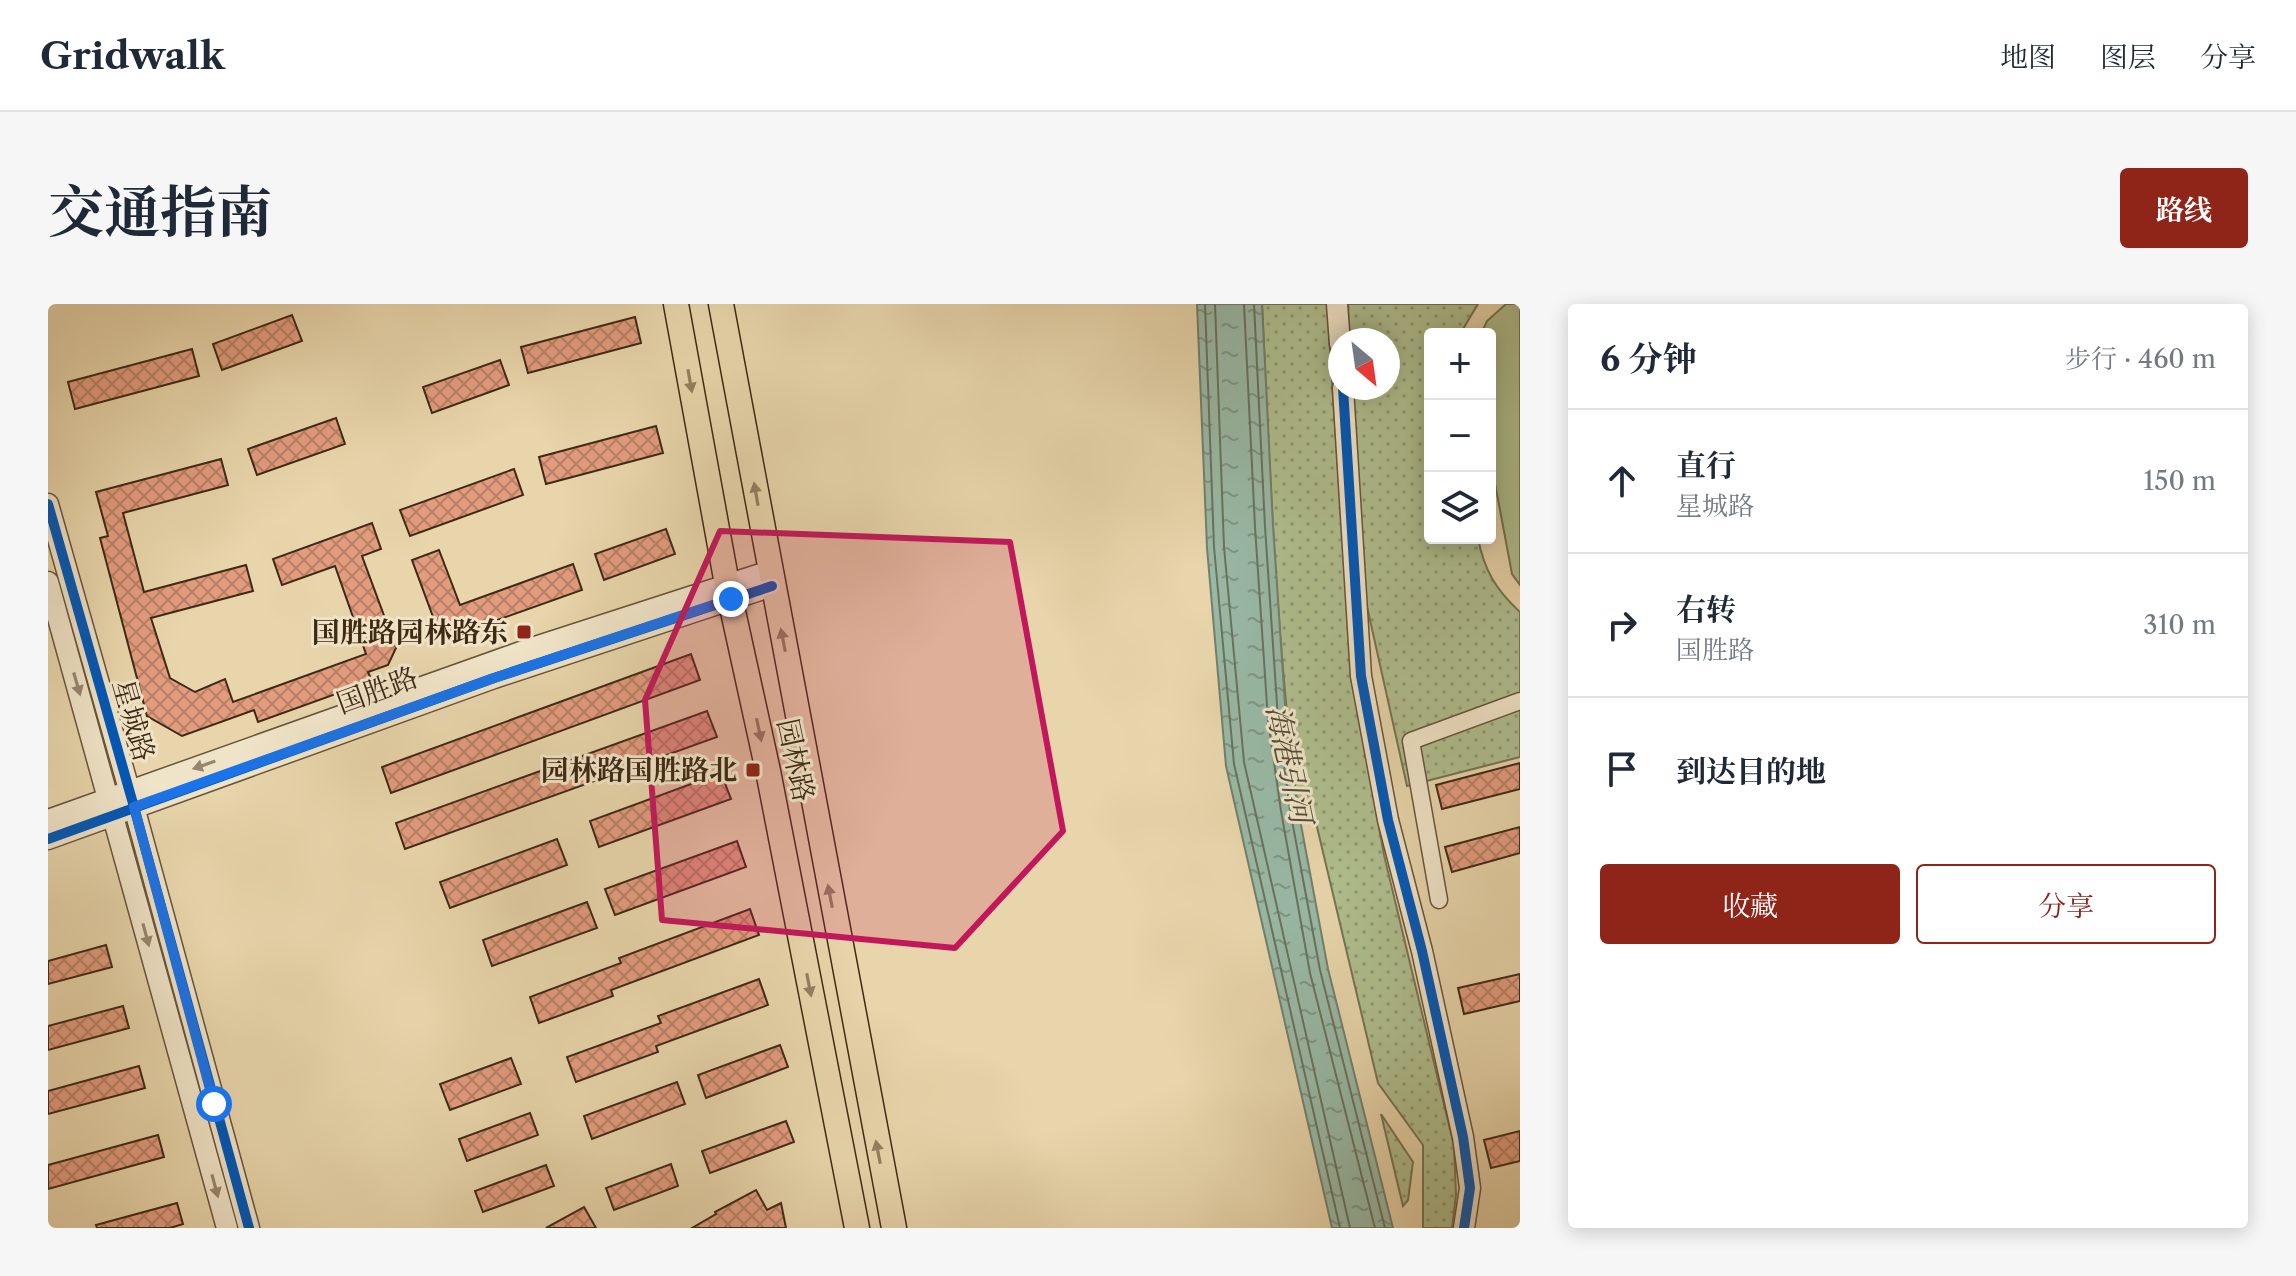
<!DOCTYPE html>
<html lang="zh">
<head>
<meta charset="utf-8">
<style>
	:root { --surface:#fff; --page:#f6f6f7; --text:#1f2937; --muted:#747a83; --line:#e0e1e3; --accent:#8f2418 }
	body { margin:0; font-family:"Libre Caslon Text","Noto Serif SC",serif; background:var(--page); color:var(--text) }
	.controls { position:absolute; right:24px; top:24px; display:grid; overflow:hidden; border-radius:8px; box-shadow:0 4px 20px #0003 }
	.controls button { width:72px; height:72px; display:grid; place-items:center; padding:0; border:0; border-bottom:2px solid var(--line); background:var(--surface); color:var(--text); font:40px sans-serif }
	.compass { position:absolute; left:1280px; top:24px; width:72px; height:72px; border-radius:50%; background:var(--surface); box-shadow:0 4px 20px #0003; rotate:151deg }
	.stop { position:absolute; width:24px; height:24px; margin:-18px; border:6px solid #1a73e8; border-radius:50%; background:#fff }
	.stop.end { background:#1a73e8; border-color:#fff; box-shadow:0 2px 8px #0008 }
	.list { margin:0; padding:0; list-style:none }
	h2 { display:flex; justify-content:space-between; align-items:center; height:104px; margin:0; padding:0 32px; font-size:34px }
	h2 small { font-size:26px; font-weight:400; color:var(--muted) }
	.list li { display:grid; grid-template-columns:52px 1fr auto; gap:24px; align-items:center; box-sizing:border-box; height:144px; padding:0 32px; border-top:2px solid var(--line) }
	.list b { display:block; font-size:30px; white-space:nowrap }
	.list p { margin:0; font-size:26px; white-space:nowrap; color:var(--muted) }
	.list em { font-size:26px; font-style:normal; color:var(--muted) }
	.actions { display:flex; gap:16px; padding:24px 32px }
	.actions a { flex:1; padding:18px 0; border:2px solid var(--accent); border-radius:8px; text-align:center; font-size:28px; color:var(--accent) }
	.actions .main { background:var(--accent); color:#fff }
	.icon { flex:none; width:44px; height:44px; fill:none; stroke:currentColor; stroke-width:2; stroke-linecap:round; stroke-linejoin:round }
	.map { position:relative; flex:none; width:1472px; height:924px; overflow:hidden; border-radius:8px }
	header { display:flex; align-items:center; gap:48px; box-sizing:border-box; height:112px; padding:0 40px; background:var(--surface); border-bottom:2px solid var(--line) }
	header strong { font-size:38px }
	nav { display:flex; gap:44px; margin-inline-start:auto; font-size:28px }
	.intro { display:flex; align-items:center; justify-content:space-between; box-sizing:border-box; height:192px; padding:0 48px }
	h1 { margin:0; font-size:56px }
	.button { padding:20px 36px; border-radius:8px; background:var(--accent); color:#fff; font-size:28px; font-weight:700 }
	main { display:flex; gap:48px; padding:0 48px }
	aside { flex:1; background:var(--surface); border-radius:8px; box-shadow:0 4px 20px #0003 }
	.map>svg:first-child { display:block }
	.grass { fill:url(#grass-dots); stroke:#767451; stroke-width:2 }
	.garden { fill:#afbe8e; stroke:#767451; stroke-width:2 }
	.water { fill:url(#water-ripples); stroke:#747f6c; stroke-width:2 }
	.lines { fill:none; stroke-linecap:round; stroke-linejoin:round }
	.shore { stroke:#6b715d; stroke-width:2 }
	.building { fill:url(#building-cross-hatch); stroke:#3e2914; stroke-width:2 }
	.minor-casing { stroke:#68543a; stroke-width:19 }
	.tertiary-casing { stroke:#68543a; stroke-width:23 }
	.primary-casing { stroke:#3e2914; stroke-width:27 }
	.minor { stroke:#f0e4c8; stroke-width:16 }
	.tertiary { stroke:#f0e4c8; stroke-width:20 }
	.primary { stroke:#e8d5ab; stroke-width:24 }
	.cycleway-casing { stroke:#f0e4c8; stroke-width:15 }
	.cycleway { stroke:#0057b8; stroke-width:10 }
	.oneway { fill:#937f60 }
	.oneway2 { fill:#97866e }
	.route { stroke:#1a73e8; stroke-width:10 }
	.marked { fill:#c2185b; fill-opacity:0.2; stroke:#c2185b; stroke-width:6; stroke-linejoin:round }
	.poi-dot { fill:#8f2418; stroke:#f0e4c8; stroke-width:3 }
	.labels { text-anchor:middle; stroke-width:6; stroke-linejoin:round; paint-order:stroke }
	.poi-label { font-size:28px; font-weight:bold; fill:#3e2914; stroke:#f0e4c8; text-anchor:end }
	.street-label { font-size:28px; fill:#3e2914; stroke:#f0e4c8 }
	.water-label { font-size:30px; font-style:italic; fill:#544d38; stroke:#f0e4c8 }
</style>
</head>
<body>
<header>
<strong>Gridwalk</strong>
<nav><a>地图</a><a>图层</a><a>分享</a></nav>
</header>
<div class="intro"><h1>交通指南</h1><a class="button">路线</a></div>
<main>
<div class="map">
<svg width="1472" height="924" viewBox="0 0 1472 924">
	<defs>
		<pattern id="grass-dots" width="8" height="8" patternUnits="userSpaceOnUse" patternTransform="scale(2)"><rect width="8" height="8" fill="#afbe8e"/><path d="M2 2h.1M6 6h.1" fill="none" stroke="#909a73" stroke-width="1.8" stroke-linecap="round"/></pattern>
		<pattern id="water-ripples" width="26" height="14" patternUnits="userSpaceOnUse" patternTransform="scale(2)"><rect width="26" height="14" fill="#98b9a6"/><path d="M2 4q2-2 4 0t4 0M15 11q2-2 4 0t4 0" fill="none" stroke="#7d9686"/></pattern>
		<pattern id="building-cross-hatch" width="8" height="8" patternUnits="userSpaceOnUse" patternTransform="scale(2)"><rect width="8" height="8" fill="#e29c7e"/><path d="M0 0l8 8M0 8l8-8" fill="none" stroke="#b97f66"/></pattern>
	</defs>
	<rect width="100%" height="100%" fill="#e8d5ab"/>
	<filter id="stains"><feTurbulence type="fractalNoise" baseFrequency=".0025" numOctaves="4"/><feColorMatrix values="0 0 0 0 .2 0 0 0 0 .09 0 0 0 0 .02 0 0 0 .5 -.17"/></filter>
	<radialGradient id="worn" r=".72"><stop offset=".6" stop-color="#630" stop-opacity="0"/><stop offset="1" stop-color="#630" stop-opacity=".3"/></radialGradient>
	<g class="grass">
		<path d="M 1214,0 L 1279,0 L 1303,364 L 1336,551 L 1406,842 L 1408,891 L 1404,924 L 1375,924 L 1375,841 L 1330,779 L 1264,502 L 1250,505 C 1228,337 1222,169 1214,0 Z"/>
		<path d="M 1300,0 L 1430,0 L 1412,30 L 1382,30 L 1382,234 L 1430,234 C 1436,266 1448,286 1472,308 L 1472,453 L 1359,482 L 1316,289 L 1304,84 L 1340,84 L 1340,36 L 1301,36 Z"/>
		<polygon points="1333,810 1365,858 1360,896 1355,902"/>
	</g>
	<polygon class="garden" points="1458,0 1472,0 1472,281 1464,270 1442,153 1442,30 1433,30 1439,17"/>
	<polygon class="water" points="1149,0 1214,0 1225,222 1238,415 1250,505 1280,665 1345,924 1284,924 1178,462 1159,244"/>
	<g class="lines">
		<g class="shore">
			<polyline points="1157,0 1166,243 1186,460 1292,924"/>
			<polyline points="1167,0 1176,243 1196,458 1302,924"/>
			<polyline points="1196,0 1207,223 1220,416 1233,507 1262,669 1327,924"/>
			<polyline points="1206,0 1217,223 1230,415 1242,506 1272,666 1337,924"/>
		</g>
	</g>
	<g class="building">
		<polygon points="244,11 254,37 174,66 165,40"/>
		<polygon points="587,13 593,39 480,69 473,43"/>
		<polygon points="144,45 151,72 27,105 20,78"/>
		<polygon points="452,56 461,81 384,109 375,83"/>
		<polygon points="288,114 297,140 209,171 200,145"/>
		<polygon points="608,122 615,149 498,180 491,153"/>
		<polygon points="173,155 180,181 75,209 96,288 198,261 205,287 103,314 122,374 147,388 177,375 185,398 318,350 287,262 234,281 225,255 324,219 333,245 314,252 348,344 340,361 320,368 324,377 210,418 206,406 134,432 99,412 52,234 60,232 48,188"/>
		<polygon points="466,165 475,191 362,232 352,206"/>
		<polygon points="618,225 627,250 556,276 547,250"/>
		<polygon points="391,246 412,301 525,260 534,286 421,326 423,332 408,337 391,329 364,256"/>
		<polygon points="643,350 652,376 343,489 334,463"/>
		<polygon points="659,407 669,433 357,545 348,519"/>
		<polygon points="1472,459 1472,485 1394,505 1388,481"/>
		<polygon points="673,469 683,495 551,543 542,517"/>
		<polygon points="1472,523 1472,549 1404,568 1397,543"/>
		<polygon points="509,535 519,561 402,604 392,578"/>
		<polygon points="689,537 698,563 567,611 557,585"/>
		<polygon points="539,598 549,624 444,662 435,636"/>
		<polygon points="702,605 711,631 563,686 565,692 491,719 482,693 573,659 571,654"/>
		<polygon points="58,641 64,663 0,680 0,657"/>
		<polygon points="1472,670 1472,697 1416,710 1410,684"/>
		<polygon points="711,675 720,701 608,742 610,748 528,778 519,753 613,719 610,712"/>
		<polygon points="75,702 81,724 0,746 0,722"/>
		<polygon points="732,741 740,763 658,794 650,771"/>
		<polygon points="463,754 473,780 402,806 392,780"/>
		<polygon points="91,762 97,784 0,810 0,787"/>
		<polygon points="629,778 637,800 544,835 536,812"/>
		<polygon points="482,809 490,831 419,857 411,835"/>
		<polygon points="738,817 746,838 662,869 654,847"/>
		<polygon points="1472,827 1472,857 1443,864 1436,836"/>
		<polygon points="110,831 116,853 0,885 0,861"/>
		<polygon points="623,860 630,882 566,906 558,884"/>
		<polygon points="498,861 506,882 435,908 427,887"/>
		<polygon points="708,886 719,906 733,899 738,924 644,924 668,910 667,908"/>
		<polygon points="129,899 135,920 122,924 49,924 48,921"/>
		<polygon points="536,903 548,924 498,924"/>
	</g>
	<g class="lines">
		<defs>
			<polyline id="minor" points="1391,596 1363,437 1472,397"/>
			<g id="tertiary">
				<polyline points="1289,0 1292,40"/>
				<polyline points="1295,84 1313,372 1340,516 1374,647 1415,833 1422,884 1416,924"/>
				<polyline points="0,200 86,503 201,924"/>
				<polyline points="0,278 179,924"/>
				<polyline points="0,516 484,344 722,267"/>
				<polyline points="0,535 446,374 724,282"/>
			</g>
			<g id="primary">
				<polyline points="628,0 679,280 720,467 809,924"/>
				<polyline points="673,0 846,924"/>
			</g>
		</defs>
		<use href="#minor" class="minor-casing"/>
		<use href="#tertiary" class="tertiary-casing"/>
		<use href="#primary" class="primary-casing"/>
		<use href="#minor" class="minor"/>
		<use href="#tertiary" class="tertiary"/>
		<use href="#primary" class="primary"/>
		<defs>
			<g id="cycleway">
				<polyline points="1295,84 1313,372 1340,516 1374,647 1415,833 1422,884 1416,924"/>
				<polyline points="0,200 86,503 201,924"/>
				<polyline points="0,535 446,374 724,282"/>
			</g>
		</defs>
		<use href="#cycleway" class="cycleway-casing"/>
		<use href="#cycleway" class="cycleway"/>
	</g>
	<defs><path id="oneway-solid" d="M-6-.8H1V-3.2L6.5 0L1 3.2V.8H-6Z" transform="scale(2)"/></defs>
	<g class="oneway">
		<use href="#oneway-solid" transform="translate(642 77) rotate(80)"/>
		<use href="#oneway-solid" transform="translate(708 190) rotate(-100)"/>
		<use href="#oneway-solid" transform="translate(735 336) rotate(-101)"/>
		<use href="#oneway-solid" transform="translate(711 426) rotate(78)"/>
		<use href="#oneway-solid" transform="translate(782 592) rotate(-101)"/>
		<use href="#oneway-solid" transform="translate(761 681) rotate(79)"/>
		<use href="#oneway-solid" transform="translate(830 848) rotate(-101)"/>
	</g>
	<g class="oneway2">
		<use href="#oneway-solid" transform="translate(29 380) rotate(74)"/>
		<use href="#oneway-solid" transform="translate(156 461) rotate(161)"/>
		<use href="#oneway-solid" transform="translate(98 631) rotate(75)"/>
		<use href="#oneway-solid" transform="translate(167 882) rotate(75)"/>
	</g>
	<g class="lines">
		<polyline class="route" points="166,800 86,503 446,374 683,295"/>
	</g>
	<path class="marked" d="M 672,227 L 962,238 L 1015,527 L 907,644 L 614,616 L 597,396 Z"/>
	<g class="poi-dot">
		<rect x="468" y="320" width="16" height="16" rx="4"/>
		<rect x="697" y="458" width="16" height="16" rx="4"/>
	</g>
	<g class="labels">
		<g class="poi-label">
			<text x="460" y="338">国胜路园林路东</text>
			<text x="689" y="476">园林路国胜路北</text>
		</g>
		<g class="street-label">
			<text transform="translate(329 386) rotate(-20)" y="10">国胜路</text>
			<text transform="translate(86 416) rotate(74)" y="10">星城路</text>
			<text transform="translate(748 456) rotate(78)" y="10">园林路</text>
		</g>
		<g class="water-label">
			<text transform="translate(1241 460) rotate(78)" y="10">海港引河</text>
		</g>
	</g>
	<rect width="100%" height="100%" filter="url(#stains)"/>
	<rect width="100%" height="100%" fill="url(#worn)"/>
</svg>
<div class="controls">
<button>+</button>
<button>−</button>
<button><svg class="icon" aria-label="layers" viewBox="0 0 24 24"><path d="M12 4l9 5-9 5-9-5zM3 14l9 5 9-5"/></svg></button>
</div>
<svg class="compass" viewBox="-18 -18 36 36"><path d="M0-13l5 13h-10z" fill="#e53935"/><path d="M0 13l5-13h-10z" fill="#747a83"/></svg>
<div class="stop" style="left:166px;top:800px"></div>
<div class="stop end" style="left:683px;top:295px"></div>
</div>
<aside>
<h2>6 分钟<small>步行 · 460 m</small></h2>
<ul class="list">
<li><svg class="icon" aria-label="ahead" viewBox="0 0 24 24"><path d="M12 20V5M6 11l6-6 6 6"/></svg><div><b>直行</b><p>星城路</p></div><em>150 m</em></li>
<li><svg class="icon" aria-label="right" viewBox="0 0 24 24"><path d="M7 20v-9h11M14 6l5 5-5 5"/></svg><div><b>右转</b><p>国胜路</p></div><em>310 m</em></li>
<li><svg class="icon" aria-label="arrive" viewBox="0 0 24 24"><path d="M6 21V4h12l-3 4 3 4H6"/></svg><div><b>到达目的地</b></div></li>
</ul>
<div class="actions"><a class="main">收藏</a><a>分享</a></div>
</aside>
</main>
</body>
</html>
